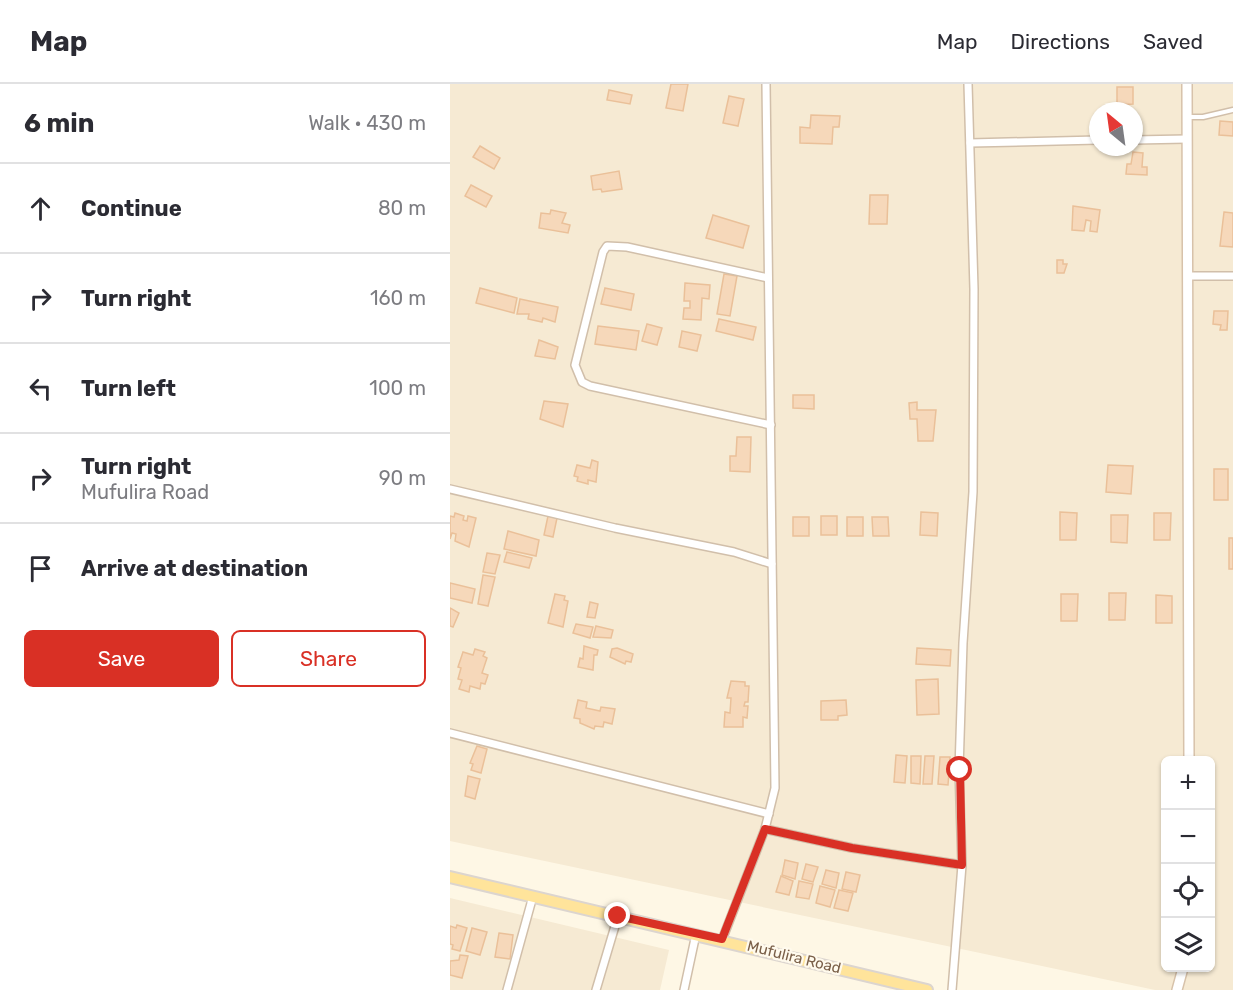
<!DOCTYPE html>
<html lang="en">
<head>
<meta charset="utf-8">
<style>
	:root { --surface:#fff; --page:#f7f7f7; --text:#2b2b33; --muted:#7c7c81; --line:#e1e1e2; --accent:#d93025 }
	body { margin:0; font-family:Rubik,sans-serif; background:var(--page); color:var(--text) }
	.controls { position:absolute; right:18px; bottom:18px; display:grid; overflow:hidden; border-radius:9px; box-shadow:0 2px 4px #0004 }
	.controls button { width:54px; height:54px; display:grid; place-items:center; padding:0; border:0; border-bottom:2px solid var(--line); background:var(--surface); color:var(--text); font:30px sans-serif }
	.compass { position:absolute; left:639px; top:18px; width:54px; height:54px; border-radius:50%; background:var(--surface); box-shadow:0 2px 4px #0004; rotate:331deg }
	.stop { position:absolute; width:18px; height:18px; margin:-14px; border:4px solid #d93025; border-radius:50%; background:#fff }
	.stop.end { background:#d93025; border-color:#fff; box-shadow:0 2px 6px #0008 }
	.list { margin:0; padding:0; list-style:none }
	h2 { display:flex; justify-content:space-between; align-items:center; height:78px; margin:0; padding:0 24px; font-size:26px }
	h2 small { font-size:20px; font-weight:400; color:var(--muted) }
	.list li { display:grid; grid-template-columns:39px 1fr auto; gap:18px; align-items:center; box-sizing:border-box; height:90px; padding:0 24px; border-top:2px solid var(--line) }
	.list b { display:block; font-size:22px; white-space:nowrap }
	.list p { margin:0; font-size:20px; white-space:nowrap; color:var(--muted) }
	.list em { font-size:20px; font-style:normal; color:var(--muted) }
	.actions { display:flex; gap:12px; padding:18px 24px }
	.actions a { flex:1; padding:14px 0; border:2px solid var(--accent); border-radius:9px; text-align:center; font-size:21px; color:var(--accent) }
	.actions .main { background:var(--accent); color:#fff }
	.icon { flex:none; width:33px; height:33px; fill:none; stroke:currentColor; stroke-width:2; stroke-linecap:round; stroke-linejoin:round }
	.map { position:relative; flex:none; width:783px; height:906px; overflow:hidden }
	header { display:flex; align-items:center; gap:36px; box-sizing:border-box; height:84px; padding:0 30px; background:var(--surface); border-bottom:2px solid var(--line) }
	header strong { font-size:28px }
	nav { display:flex; gap:33px; margin-inline-start:auto; font-size:21px }
	main { display:flex }
	aside { flex:1; background:var(--surface) }
	.map>svg:first-child { display:block }
	.residential { fill:#f6ead3; fill-rule:evenodd }
	.building { fill:#f6d8ba; stroke:#eac099; stroke-width:1.5 }
	.lines { fill:none; stroke-linecap:round; stroke-linejoin:round }
	.lane-casing { stroke:#d1bfaa; stroke-width:7 }
	.street-casing { stroke:#d1bfaa; stroke-width:10 }
	.secondary-casing { stroke:#d7c2aa; stroke-width:12 }
	.primary-casing { stroke:#dcd5cf; stroke-width:14 }
	.lane { stroke:#fff; stroke-width:4 }
	.street { stroke:#fff; stroke-width:7 }
	.secondary { stroke:#fff; stroke-width:9 }
	.primary { stroke:#ffe49b; stroke-width:10 }
	.route { stroke:#d93025; stroke-width:8 }
	.labels { text-anchor:middle; stroke-width:4.5; stroke-linejoin:round; paint-order:stroke }
	.street-label { font-size:15px; fill:#7a5f48; stroke:#fffaed }
</style>
</head>
<body>
<header>
<strong>Map</strong>
<nav><a>Map</a><a>Directions</a><a>Saved</a></nav>
</header>
<main>
<aside>
<h2>6 min<small>Walk · 430 m</small></h2>
<ul class="list">
<li><svg class="icon" aria-label="ahead" viewBox="0 0 24 24"><path d="M12 20V5M6 11l6-6 6 6"/></svg><div><b>Continue</b></div><em>80 m</em></li>
<li><svg class="icon" aria-label="right" viewBox="0 0 24 24"><path d="M7 20v-9h11M14 6l5 5-5 5"/></svg><div><b>Turn right</b></div><em>160 m</em></li>
<li><svg class="icon" aria-label="left" viewBox="0 0 24 24"><path d="M17 20v-9H6M10 6l-5 5 5 5"/></svg><div><b>Turn left</b></div><em>100 m</em></li>
<li><svg class="icon" aria-label="right" viewBox="0 0 24 24"><path d="M7 20v-9h11M14 6l5 5-5 5"/></svg><div><b>Turn right</b><p>Mufulira Road</p></div><em>90 m</em></li>
<li><svg class="icon" aria-label="arrive" viewBox="0 0 24 24"><path d="M6 21V4h12l-3 4 3 4H6"/></svg><div><b>Arrive at destination</b></div></li>
</ul>
<div class="actions"><a class="main">Save</a><a>Share</a></div>
</aside>
<div class="map">
<svg width="783" height="906" viewBox="0 0 783 906">
	<rect width="100%" height="100%" fill="#fef7e5"/>
	<g class="residential">
		<path d="M 0,0 L 783,0 L 783,906 L 705,906 L 0,757 ZM 648,27 L 684,27 L 684,63 L 648,63 ZM 716,676 L 760,676 L 760,884 L 716,884 Z"/>
		<polygon points="0,814 219,866 210,906 0,906"/>
	</g>
	<g class="building">
		<polygon points="221,0 238,0 233,27 216,24"/>
		<polygon points="667,3 683,3 683,20 667,21"/>
		<polygon points="159,6 182,11 180,20 157,16"/>
		<polygon points="279,12 294,15 288,42 273,39"/>
		<polygon points="361,31 390,32 389,43 383,43 382,60 350,59 350,43 360,44"/>
		<polygon points="770,37 783,38 783,52 769,51"/>
		<polygon points="30,62 50,74 44,85 23,73"/>
		<polygon points="683,68 693,69 692,83 697,83 697,91 676,90 677,80 681,80"/>
		<polygon points="169,87 172,105 152,108 151,105 143,106 141,92"/>
		<polygon points="21,101 42,112 36,123 15,112"/>
		<polygon points="420,111 438,111 437,140 419,140"/>
		<polygon points="623,122 650,126 647,148 640,147 641,137 636,136 634,147 622,146"/>
		<polygon points="101,126 116,129 112,139 120,141 118,149 89,144 91,129 100,130"/>
		<polygon points="774,128 783,129 783,163 770,162"/>
		<polygon points="263,131 299,142 293,164 256,154"/>
		<polygon points="607,176 613,176 613,180 617,180 614,189 607,189"/>
		<polygon points="274,190 287,192 280,232 267,230"/>
		<polygon points="235,199 260,201 259,215 252,214 251,236 233,235 234,224 240,224 240,217 234,217"/>
		<polygon points="30,204 67,214 64,229 26,219"/>
		<polygon points="155,204 184,210 181,226 151,220"/>
		<polygon points="70,215 108,223 105,238 93,234 92,238 78,235 79,230 67,230"/>
		<polygon points="764,227 778,227 777,246 770,246 771,241 763,240"/>
		<polygon points="269,235 306,243 303,256 266,247"/>
		<polygon points="197,240 212,244 207,261 192,257"/>
		<polygon points="148,242 189,247 186,266 145,260"/>
		<polygon points="232,247 251,251 247,267 229,263"/>
		<polygon points="89,256 108,263 105,275 85,272"/>
		<polygon points="343,311 364,311 364,325 343,324"/>
		<polygon points="94,317 118,320 113,343 90,335"/>
		<polygon points="467,318 467,326 486,326 483,357 468,357 467,335 460,335 459,319"/>
		<polygon points="287,353 301,353 300,388 280,387 280,372 286,372"/>
		<polygon points="142,376 148,378 146,398 138,396 138,400 127,397 128,393 124,392 127,381 140,384"/>
		<polygon points="658,381 683,382 681,410 656,408"/>
		<rect x="764" y="385" width="14" height="31"/>
		<polygon points="471,428 488,429 487,452 470,451"/>
		<polygon points="610,428 627,429 626,456 610,456"/>
		<polygon points="5,429 14,432 13,436 17,437 18,432 26,434 19,463 5,457 6,450 2,449 0,455 0,432 4,433"/>
		<polygon points="704,429 721,429 720,456 704,456"/>
		<polygon points="661,431 678,431 677,459 661,458"/>
		<polygon points="98,432 107,434 103,453 94,451"/>
		<rect x="371" y="432" width="16" height="19"/>
		<rect x="343" y="433" width="16" height="19"/>
		<rect x="397" y="433" width="16" height="19"/>
		<polygon points="422,433 438,433 439,452 423,452"/>
		<polygon points="58,447 89,456 86,472 54,465"/>
		<rect x="779" y="454" width="4" height="31"/>
		<polygon points="57,468 82,474 79,484 54,478"/>
		<polygon points="37,469 50,471 45,490 33,488"/>
		<polygon points="33,491 45,493 38,522 28,520"/>
		<polygon points="0,499 25,505 22,519 0,514"/>
		<polygon points="659,509 676,509 675,536 659,536"/>
		<polygon points="105,510 115,512 114,516 118,517 113,543 98,539"/>
		<polygon points="611,510 628,510 627,537 611,537"/>
		<polygon points="706,511 722,512 722,539 706,539"/>
		<polygon points="140,518 148,520 145,534 137,533"/>
		<polygon points="0,524 9,529 3,543 0,542"/>
		<polygon points="126,540 143,543 140,554 123,549"/>
		<polygon points="146,542 163,546 161,554 143,553"/>
		<polygon points="134,562 148,566 147,571 144,571 143,586 128,583 130,574 133,575"/>
		<polygon points="167,564 183,570 181,578 176,577 175,580 160,573 162,565"/>
		<polygon points="467,564 501,566 500,582 466,580"/>
		<polygon points="25,565 35,568 33,572 37,574 32,589 38,591 35,600 31,599 30,605 20,602 19,608 9,605 12,596 8,595 11,584 8,583 13,568 23,571"/>
		<polygon points="488,595 489,630 467,631 466,596"/>
		<polygon points="281,597 295,598 295,602 299,602 298,618 295,618 294,622 298,622 297,634 293,633 293,643 274,643 275,628 280,629 281,614 277,614"/>
		<polygon points="128,616 137,618 136,624 150,627 151,623 165,625 162,640 154,638 153,643 145,642 144,645 130,639 130,635 124,634"/>
		<polygon points="396,616 397,631 388,632 388,636 371,636 371,617"/>
		<polygon points="27,662 37,665 31,689 21,686 23,680 20,679"/>
		<polygon points="446,671 457,672 455,699 444,698"/>
		<polygon points="461,672 471,672 470,700 461,699"/>
		<polygon points="475,672 484,672 482,700 473,700"/>
		<polygon points="490,673 500,673 498,701 488,700"/>
		<polygon points="18,692 30,695 25,715 15,712"/>
		<polygon points="335,776 348,779 345,795 332,791"/>
		<polygon points="356,780 368,783 363,798 352,795"/>
		<polygon points="376,786 389,789 386,804 372,800"/>
		<polygon points="396,788 410,791 406,808 392,805"/>
		<polygon points="331,792 343,797 339,811 326,808"/>
		<polygon points="349,797 363,800 359,815 346,813"/>
		<polygon points="370,802 385,806 380,823 366,819"/>
		<polygon points="389,806 403,809 398,827 384,824"/>
		<polygon points="7,841 17,844 10,867 2,865 3,861 0,860 0,842 6,844"/>
		<polygon points="22,844 37,848 30,871 16,867"/>
		<polygon points="49,849 63,851 60,875 45,873"/>
		<polygon points="10,871 18,872 12,894 0,891 0,877 9,876"/>
	</g>
	<g class="lines">
		<defs>
			<polyline id="lane" points="738,33 753,33 783,26"/>
			<g id="street">
				<polyline points="684,56 737,55"/>
				<polyline points="520,59 648,56"/>
				<polyline points="738,192 783,192"/>
				<polyline points="318,194 177,163 157,162 153,168 125,281 132,298 140,302 321,341"/>
				<polyline points="0,405 165,444 284,468 322,480"/>
				<polyline points="0,649 319,730"/>
				<polyline points="315,745 402,764 512,781"/>
				<polyline points="272,856 315,745 325,704 316,0"/>
				<polyline points="57,906 83,812"/>
				<polyline points="146,906 168,832"/>
				<polyline points="234,906 246,850"/>
				<polyline points="502,906 512,781 509,686 513,559 523,408 524,205 518,0"/>
			</g>
			<g id="secondary">
				<polyline points="737,0 739,676"/>
				<polyline points="727,906 733,884"/>
			</g>
			<polyline id="primary" points="0,793 477,906"/>
		</defs>
		<use href="#lane" class="lane-casing"/>
		<use href="#street" class="street-casing"/>
		<use href="#secondary" class="secondary-casing"/>
		<use href="#primary" class="primary-casing"/>
		<use href="#lane" class="lane"/>
		<use href="#street" class="street"/>
		<use href="#secondary" class="secondary"/>
		<use href="#primary" class="primary"/>
	</g>
	<g class="lines">
		<polyline class="route" points="168,832 272,855 315,745 402,764 512,781 510,686"/>
	</g>
	<g class="labels">
		<g class="street-label">
			<text transform="translate(344 873) rotate(14)" y="5">Mufulira Road</text>
		</g>
	</g>
</svg>
<div class="controls">
<button>+</button>
<button>−</button>
<button><svg class="icon" aria-label="locate" viewBox="0 0 24 24"><circle cx="12" cy="12" r="6"/><path d="M12 2v4M12 18v4M2 12h4M18 12h4"/></svg></button>
<button><svg class="icon" aria-label="layers" viewBox="0 0 24 24"><path d="M12 4l9 5-9 5-9-5zM3 14l9 5 9-5"/></svg></button>
</div>
<svg class="compass" viewBox="-18 -18 36 36"><path d="M0-13l5 13h-10z" fill="#e53935"/><path d="M0 13l5-13h-10z" fill="#7c7c81"/></svg>
<div class="stop" style="left:510px;top:686px"></div>
<div class="stop end" style="left:168px;top:832px"></div>
</div>
</main>
</body>
</html>
